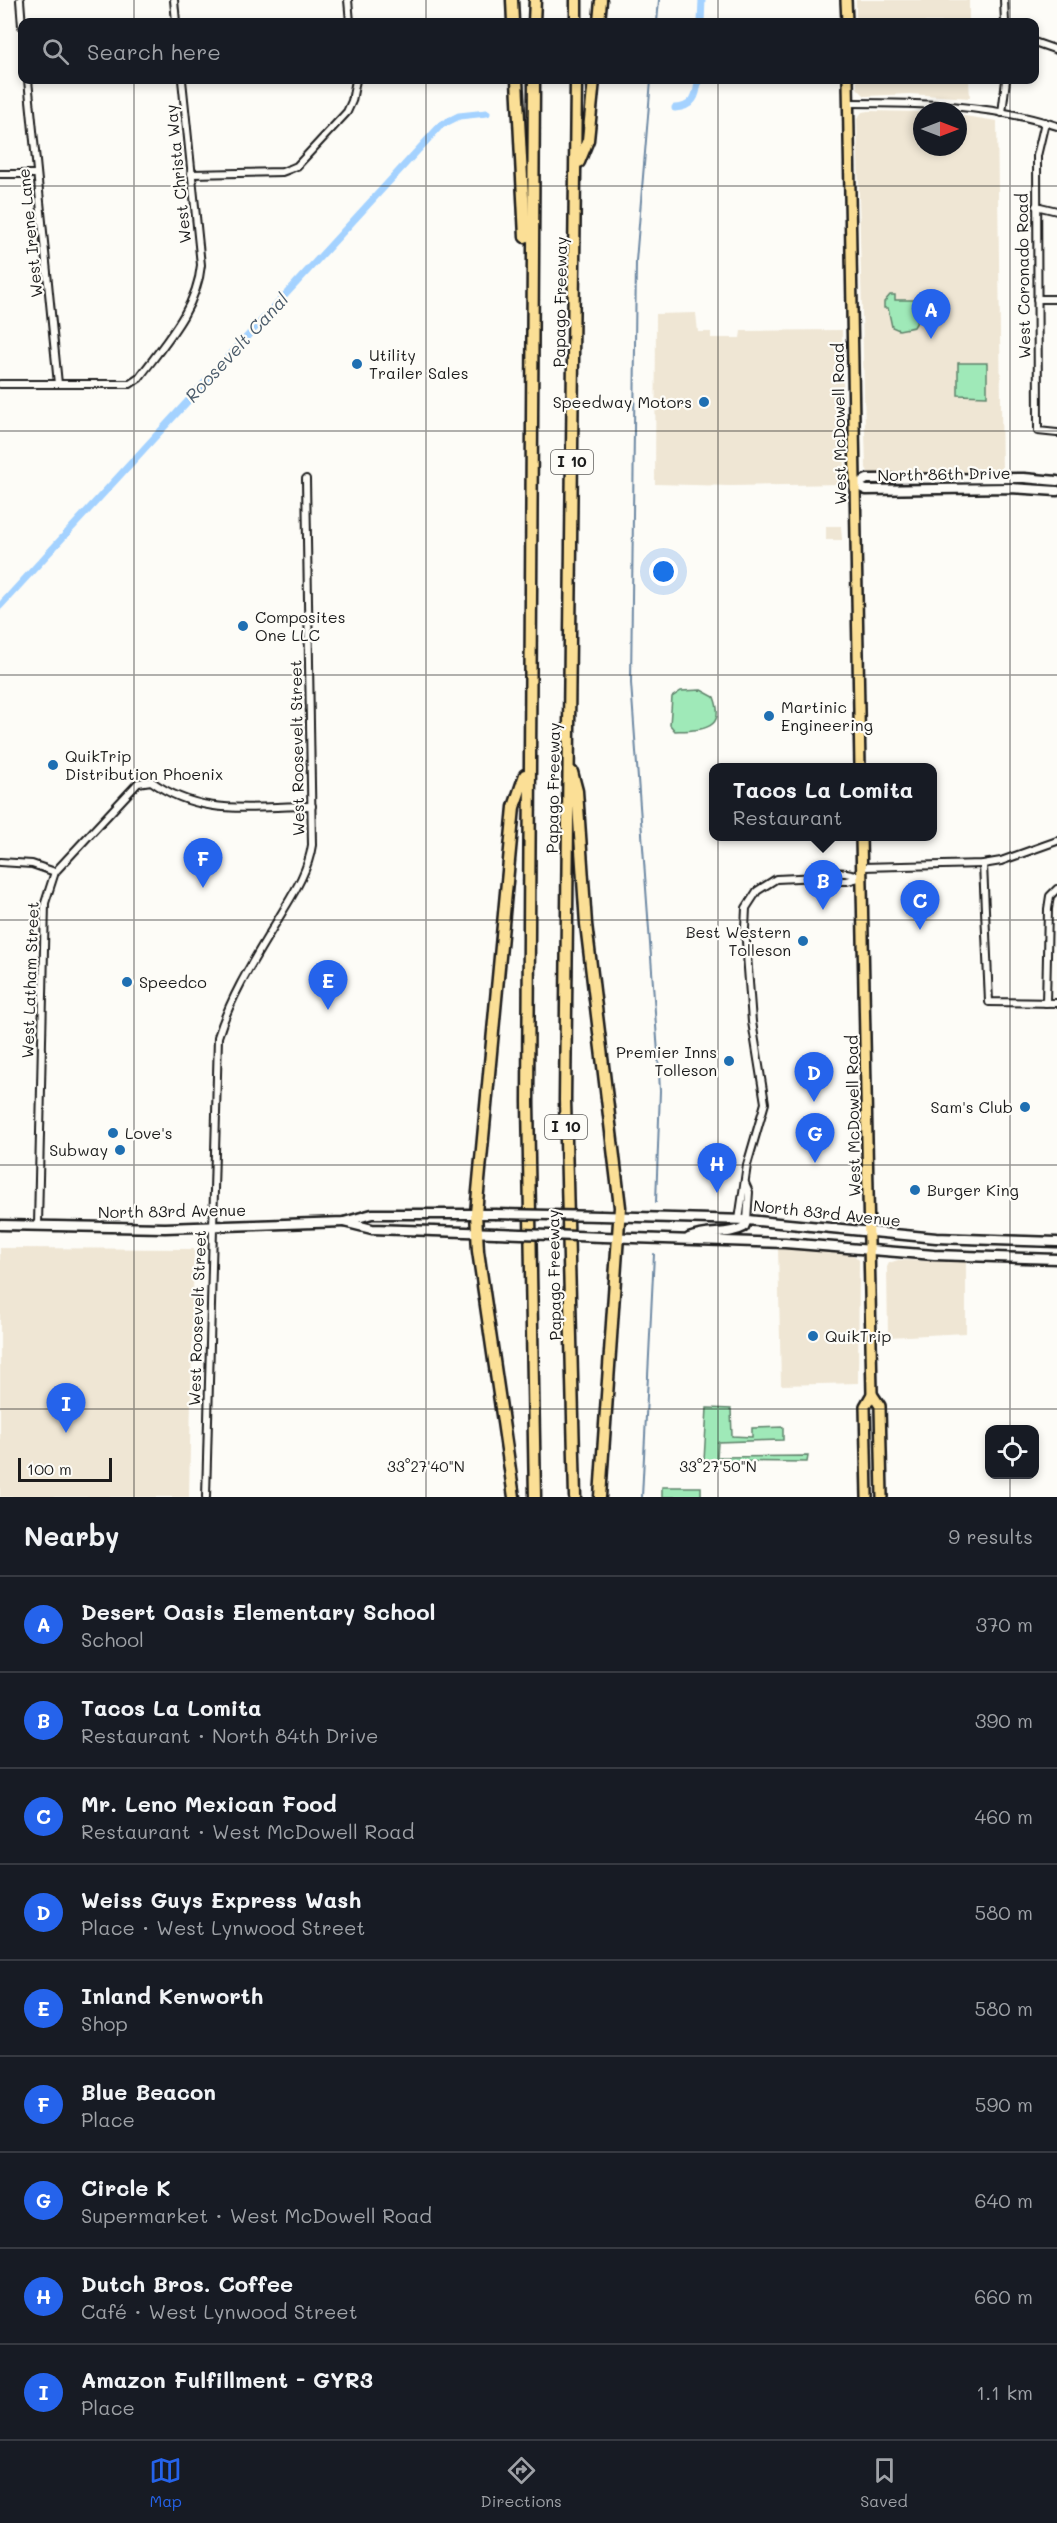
<!DOCTYPE html>
<html lang="en">
<head>
<meta charset="utf-8">
<style>
	:root { --surface:#171b24; --page:#20242c; --text:#f1f3f6; --muted:#9ea1a6; --line:#363941; --accent:#2563eb }
	body { margin:0; font-family:Mali,sans-serif; background:var(--page); color:var(--text) }
	.controls { position:absolute; right:18px; bottom:18px; display:grid; overflow:hidden; border-radius:12px; box-shadow:0 3px 9px #0003 }
	.controls button { width:54px; height:54px; display:grid; place-items:center; padding:0; border:0; border-bottom:2px solid var(--line); background:var(--surface); color:var(--text); font:30px sans-serif }
	.compass { position:absolute; left:913px; top:102px; width:54px; height:54px; border-radius:50%; background:var(--surface); box-shadow:0 3px 9px #0003; rotate:90deg }
	.scale { position:absolute; left:18px; bottom:15px; width:94px; box-sizing:border-box; padding-left:6px; border:3px solid #1c1c1c; border-top:0; font-size:16px; line-height:21px; white-space:nowrap; color:#1c1c1c; -webkit-text-stroke:4px #fdfcf7; paint-order:stroke }
	.you { position:absolute; left:664px; top:572px; width:21px; height:21px; margin:-15px; border:4px solid #fff; border-radius:50%; background:#1a73e8; box-shadow:0 0 0 9px #1a73e833 }
	.badge { display:grid; place-items:center; width:39px; height:39px; border-radius:50%; background:var(--accent); color:#fff; font-size:20px; font-weight:700 }
	.pin { position:absolute; translate:-50% -50px; filter:drop-shadow(0 2px 3px #0008) }
	.pin::after { content:''; position:absolute; top:32px; width:21px; height:18px; background:inherit; clip-path:polygon(0 0,100% 0,50% 100%) }
	.popup { position:absolute; left:709px; top:763px; width:228px; height:78px; box-sizing:border-box; display:grid; place-content:center; border-radius:12px; background:var(--surface); filter:drop-shadow(0 2px 4px #0005); font-size:20px; white-space:nowrap; color:var(--muted) }
	.popup b { font-size:22px; color:var(--text) }
	.popup::after { content:''; position:absolute; left:50%; top:100%; margin-left:-12px; border:12px solid transparent; border-top-color:var(--surface) }
	.list { margin:0; padding:0; list-style:none }
	h2 { display:flex; justify-content:space-between; align-items:center; height:78px; margin:0; padding:0 24px; font-size:26px }
	h2 small { font-size:20px; font-weight:400; color:var(--muted) }
	.list li { display:grid; grid-template-columns:39px 1fr auto; gap:18px; align-items:center; box-sizing:border-box; height:96px; padding:0 24px; border-top:2px solid var(--line) }
	.list b { display:block; font-size:22px; white-space:nowrap }
	.list p { margin:0; font-size:20px; white-space:nowrap; color:var(--muted) }
	.list em { font-size:20px; font-style:normal; color:var(--muted) }
	.icon { flex:none; width:33px; height:33px; fill:none; stroke:currentColor; stroke-width:2; stroke-linecap:round; stroke-linejoin:round }
	.map { position:relative; flex:none; width:1057px; height:1497px; overflow:hidden }
	.search { position:absolute; background:var(--surface); box-shadow:0 3px 9px #0003; left:18px; right:18px; top:18px; height:66px; display:flex; align-items:center; gap:15px; box-sizing:border-box; padding:0 21px; border-radius:12px; color:var(--muted); font-size:22px }
	.sheet { height:942px; background:var(--surface) }
	nav { display:flex; justify-content:space-around; align-items:center; box-sizing:border-box; height:84px; border-top:2px solid var(--line); background:var(--surface); font-size:16px; color:var(--muted) }
	nav a { display:grid; justify-items:center; gap:3px }
	nav .on { color:var(--accent) }
	.map>svg:first-child { display:block }
	.built { fill:#efe6d4 }
	.green { fill:#9fe9b8; stroke:#5e826a; stroke-width:1.5 }
	.lines { fill:none; stroke-linecap:round; stroke-linejoin:round }
	.stream { stroke:#6e89a4; stroke-width:2 }
	.canal { stroke:#a4d2ff; stroke-width:7 }
	.street-casing { stroke:#1c1c1c; stroke-width:10 }
	.secondary-casing { stroke:#1c1c1c; stroke-width:13 }
	.primary-casing { stroke:#1c1c1c; stroke-width:14 }
	.highway-casing { stroke:#1c1c1c; stroke-width:15 }
	.street { stroke:#fdfcf7; stroke-width:6 }
	.secondary { stroke:#fdfcf7; stroke-width:8 }
	.primary { stroke:#fbdf96; stroke-width:9 }
	.highway { stroke:#fbdf96; stroke-width:10 }
	.secondary-bridge-casing { stroke:#1c1c1c; stroke-width:13; stroke-linecap:butt }
	.secondary-bridge { stroke:#fdfcf7; stroke-width:8 }
	.ticks { fill:none; stroke:#1c1c1c; stroke-width:1.5; stroke-opacity:0.45 }
	.poi-dot { fill:#1f6fb2; stroke:#fdfcf7; stroke-width:2 }
	.labels { text-anchor:middle; stroke-width:4.5; stroke-linejoin:round; paint-order:stroke }
	.shield { fill:#fdfcf7; stroke:#605f5e; stroke-width:1.5 }
	.shield-label { font-size:15px; font-weight:bold; fill:#1c1c1c }
	.street-label { font-size:16px; fill:#1c1c1c; stroke:#fdfcf7 }
	.poi-label { font-size:16px; fill:#1c1c1c; stroke:#fdfcf7; text-anchor:start }
	.water-label { font-size:18px; font-style:italic; fill:#4c5c6b; stroke:#fdfcf7 }
	.ticks-label { font-size:15px; text-anchor:middle; fill:#1c1c1c; stroke:#fdfcf7; stroke-width:4.5; stroke-linejoin:round; paint-order:stroke }
</style>
</head>
<body>
<div class="map">
<svg width="1057" height="1497" viewBox="0 0 1057 1497">
	<rect width="100%" height="100%" fill="#fdfcf7"/>
	<filter id="ink" filterUnits="userSpaceOnUse"><feTurbulence type="fractalNoise" baseFrequency=".0167" numOctaves="2"/><feDisplacementMap in="SourceGraphic" scale="12" xChannelSelector="R" yChannelSelector="G"/><feConvolveMatrix kernelMatrix="1 2 1 2 8 2 1 2 1" color-interpolation-filters="sRGB"/></filter>
	<g filter="url(#ink)">
		<g class="built">
			<rect x="856" y="0" width="113" height="22"/>
			<polygon points="857,80 969,80 970,98 909,94 865,96 857,88"/>
			<polygon points="868,111 922,112 922,147 958,147 958,115 997,121 1002,473 875,475 869,474 866,468 857,119 862,112"/>
			<polygon points="696,313 698,332 711,332 711,338 740,338 741,331 842,330 845,484 731,486 655,484 656,314"/>
			<polygon points="826,526 841,526 842,540 826,540"/>
			<polygon points="0,1248 194,1249 189,1497 0,1497"/>
			<polygon points="778,1248 843,1252 855,1256 859,1260 858,1383 781,1385"/>
			<polygon points="898,1260 966,1262 966,1333 888,1337 887,1267 889,1263"/>
		</g>
		<g class="green">
			<polygon points="890,295 895,295 895,300 917,300 921,315 914,327 899,330 892,327 888,308 884,308 884,302"/>
			<polygon points="958,363 987,363 987,396 958,395"/>
			<path d="M 701,690 L 714,697 C 727,731 700,730 675,731 L 670,725 L 672,697 L 681,691 Z"/>
			<polygon points="707,1408 731,1409 732,1436 752,1437 752,1428 783,1427 783,1440 718,1442 717,1457 808,1456 807,1462 704,1461"/>
			<rect x="662" y="1487" width="39" height="10"/>
		</g>
		<g class="lines">
			<g class="stream">
				<polyline points="657,22 659,0"/>
				<polyline points="651,80 636,261 631,683 658,1053 660,1091 656,1202"/>
				<polyline points="642,1497 654,1254"/>
			</g>
			<g class="canal">
				<polyline points="701,22 702,0"/>
				<path d="M 675,108 C 693,107 697,96 698,80"/>
				<polyline points="0,606 441,125 459,116 487,113"/>
			</g>
			<defs>
				<g id="street">
					<polyline points="20,0 22,26"/>
					<polyline points="174,0 176,22"/>
					<polyline points="348,0 350,22"/>
					<polyline points="1004,0 1005,22"/>
					<polyline points="1034,42 1057,50"/>
					<polyline points="28,80 58,384"/>
					<path d="M 848,103 C 919,103 989,104 1057,126"/>
					<polyline points="1002,113 1006,80"/>
					<polyline points="1045,122 1037,156 1038,431 1057,433"/>
					<polyline points="0,174 37,174"/>
					<polyline points="191,174 282,172 290,169 297,166 347,112 352,101 356,80"/>
					<polyline points="1036,206 1057,211"/>
					<polyline points="1037,299 1057,299"/>
					<path d="M 0,384 L 130,384 L 139,378 C 164,344 197,309 201,265 L 182,80"/>
					<polyline points="0,862 32,864 55,872"/>
					<polyline points="983,864 989,1002 1057,1003"/>
					<polyline points="862,867 983,864 1001,861 1057,841"/>
					<path d="M 820,877 C 834,870 848,872 862,877"/>
					<polyline points="1046,1003 1048,909 1050,896 1057,889"/>
					<polyline points="745,1183 749,1192 747,1220"/>
					<polyline points="739,1220 747,1165 765,1103 752,1022 745,928 746,908 757,891 776,879 820,877 829,881 847,881 862,877"/>
					<path d="M 38,1225 L 45,903 L 55,872 L 138,783 L 151,781 C 202,818 252,806 312,806"/>
					<path d="M 206,1497 L 218,1037 C 231,995 255,958 277,921 C 291,897 308,873 312,845 L 306,479"/>
				</g>
				<g id="secondary">
					<polyline points="856,485 867,479 1024,478 1057,481"/>
					<polyline points="856,485 866,490 1011,488 1057,491"/>
					<polyline points="601,1216 747,1220 936,1238 1057,1242"/>
					<polyline points="344,1222 372,1229 496,1233"/>
					<polyline points="0,1225 165,1228 344,1222 372,1214 495,1214"/>
					<polyline points="603,1237 785,1243 934,1255 1057,1259"/>
					<path d="M 689,1238 C 707,1230 728,1236 744,1227 L 747,1220"/>
				</g>
				<g id="primary">
					<polyline points="846,0 847,22"/>
					<polyline points="848,80 860,768"/>
					<polyline points="861,836 872,1394 865,1406 867,1497"/>
					<polyline points="872,1394 880,1406 882,1497"/>
				</g>
				<g id="highway">
					<polyline points="512,0 513,22"/>
					<polyline points="576,0 576,22"/>
					<polyline points="534,22 535,0"/>
					<polyline points="599,22 601,0"/>
					<polyline points="517,80 525,237"/>
					<polyline points="534,80 528,1102 535,1497"/>
					<polyline points="579,162 588,140 594,80"/>
					<polyline points="572,772 577,791 586,924 620,1207 600,1497"/>
					<polyline points="514,1497 478,1251 476,1213 514,807 525,775"/>
					<polyline points="575,1497 565,1100 576,80"/>
				</g>
			</defs>
			<use href="#street" class="street-casing"/>
			<use href="#secondary" class="secondary-casing"/>
			<use href="#primary" class="primary-casing"/>
			<use href="#highway" class="highway-casing"/>
			<use href="#street" class="street"/>
			<use href="#secondary" class="secondary"/>
			<use href="#primary" class="primary"/>
			<use href="#highway" class="highway"/>
			<defs>
				<g id="secondary-bridge">
					<polyline points="495,1214 601,1216"/>
					<polyline points="496,1233 603,1237"/>
				</g>
			</defs>
			<use href="#secondary-bridge" class="secondary-bridge-casing"/>
			<use href="#secondary-bridge" class="secondary-bridge"/>
		</g>
	</g>
	<path class="ticks" d="M 134,0 L 134,22M 426,0 L 426,22M 718,0 L 718,22M 1010,0 L 1010,22M 134,80 L 134,1497M 426,80 L 426,1497M 718,80 L 718,1497M 1010,80 L 1010,1430M 0,186 L 1057,186M 0,431 L 1057,431M 0,675 L 1057,675M 0,920 L 1057,920M 0,1165 L 1057,1165M 0,1409 L 1057,1409M 1010,1474 L 1010,1497"/>
	<g class="poi-dot">
		<circle cx="357" cy="364" r="6"/>
		<circle cx="704" cy="402" r="6"/>
		<circle cx="243" cy="626" r="6"/>
		<circle cx="769" cy="716" r="6"/>
		<circle cx="53" cy="765" r="6"/>
		<circle cx="803" cy="941" r="6"/>
		<circle cx="127" cy="982" r="6"/>
		<circle cx="729" cy="1061" r="6"/>
		<circle cx="1025" cy="1107" r="6"/>
		<circle cx="113" cy="1133" r="6"/>
		<circle cx="120" cy="1150" r="6"/>
		<circle cx="915" cy="1190" r="6"/>
		<circle cx="813" cy="1336" r="6"/>
	</g>
	<g class="labels">
		<g class="shield">
			<rect x="551" y="450" width="42" height="24" rx="4.5"/>
			<rect x="545" y="1115" width="42" height="24" rx="4.5"/>
		</g>
		<g class="shield-label">
			<text x="572" y="467">I 10</text>
			<text x="566" y="1132">I 10</text>
		</g>
		<g class="street-label">
			<text transform="translate(178 174) rotate(-96)" y="6">West Christa Way</text>
			<text transform="translate(30 233) rotate(-96)" y="6">West Irene Lane</text>
			<text transform="translate(1023 276) rotate(-91)" y="6">West Coronado Road</text>
			<text transform="translate(560 302) rotate(-89)" y="6">Papago Freeway</text>
			<text transform="translate(839 424) rotate(-91)" y="6">West McDowell Road</text>
			<text transform="translate(944 474) rotate(-1)" y="6">North 86th Drive</text>
			<text transform="translate(297 748) rotate(-91)" y="6">West Roosevelt Street</text>
			<text transform="translate(553 788) rotate(-89)" y="6">Papago Freeway</text>
			<text transform="translate(30 980) rotate(-88)" y="6">West Latham Street</text>
			<text transform="translate(853 1116) rotate(-91)" y="6">West McDowell Road</text>
			<text transform="translate(172 1211) rotate(-1)" y="6">North 83rd Avenue</text>
			<text transform="translate(827 1213) rotate(6)" y="6">North 83rd Avenue</text>
			<text transform="translate(554 1275) rotate(-91)" y="6">Papago Freeway</text>
			<text transform="translate(197 1318) rotate(-88)" y="6">West Roosevelt Street</text>
		</g>
		<g class="poi-label">
			<text x="369" y="361">Utility<tspan x="369" dy="18">Trailer Sales</tspan></text>
			<text x="692" y="408" text-anchor="end">Speedway Motors</text>
			<text x="255" y="623">Composites<tspan x="255" dy="18">One LLC</tspan></text>
			<text x="781" y="713">Martinic<tspan x="781" dy="18">Engineering</tspan></text>
			<text x="65" y="762">QuikTrip<tspan x="65" dy="18">Distribution Phoenix</tspan></text>
			<text x="791" y="938" text-anchor="end">Best Western<tspan x="791" dy="18">Tolleson</tspan></text>
			<text x="139" y="988">Speedco</text>
			<text x="717" y="1058" text-anchor="end">Premier Inns<tspan x="717" dy="18">Tolleson</tspan></text>
			<text x="1013" y="1113" text-anchor="end">Sam's Club</text>
			<text x="125" y="1139">Love's</text>
			<text x="108" y="1156" text-anchor="end">Subway</text>
			<text x="927" y="1196">Burger King</text>
			<text x="825" y="1342">QuikTrip</text>
		</g>
		<g class="water-label">
			<text transform="translate(237 348) rotate(-47)" y="6">Roosevelt Canal</text>
		</g>
	</g>
	<g class="ticks-label">
		<text x="426" y="1472">33°27'40"N</text>
		<text x="718" y="1472">33°27'50"N</text>
	</g>
</svg>
<div class="controls">
<button><svg class="icon" aria-label="locate" viewBox="0 0 24 24"><circle cx="12" cy="12" r="6"/><path d="M12 2v4M12 18v4M2 12h4M18 12h4"/></svg></button>
</div>
<svg class="compass" viewBox="-18 -18 36 36"><path d="M0-13l5 13h-10z" fill="#e53935"/><path d="M0 13l5-13h-10z" fill="#9ea1a6"/></svg>
<div class="scale">100 m</div>
<div class="you"></div>
<div class="pin badge" style="left:931px;top:339px">A</div>
<div class="pin badge" style="left:823px;top:910px">B</div>
<div class="popup"><b>Tacos La Lomita</b>Restaurant</div>
<div class="pin badge" style="left:920px;top:930px">C</div>
<div class="pin badge" style="left:814px;top:1102px">D</div>
<div class="pin badge" style="left:328px;top:1010px">E</div>
<div class="pin badge" style="left:203px;top:888px">F</div>
<div class="pin badge" style="left:815px;top:1163px">G</div>
<div class="pin badge" style="left:717px;top:1193px">H</div>
<div class="pin badge" style="left:66px;top:1433px">I</div>
<div class="search"><svg class="icon" aria-label="search" viewBox="0 0 24 24"><circle cx="10" cy="10" r="6"/><path d="M15 15l6 6"/></svg>Search here</div>
</div>
<section class="sheet">
<h2>Nearby<small>9 results</small></h2>
<ul class="list">
<li><span class="badge">A</span><div><b>Desert Oasis Elementary School</b><p>School</p></div><em>370 m</em></li>
<li><span class="badge">B</span><div><b>Tacos La Lomita</b><p>Restaurant · North 84th Drive</p></div><em>390 m</em></li>
<li><span class="badge">C</span><div><b>Mr. Leno Mexican Food</b><p>Restaurant · West McDowell Road</p></div><em>460 m</em></li>
<li><span class="badge">D</span><div><b>Weiss Guys Express Wash</b><p>Place · West Lynwood Street</p></div><em>580 m</em></li>
<li><span class="badge">E</span><div><b>Inland Kenworth</b><p>Shop</p></div><em>580 m</em></li>
<li><span class="badge">F</span><div><b>Blue Beacon</b><p>Place</p></div><em>590 m</em></li>
<li><span class="badge">G</span><div><b>Circle K</b><p>Supermarket · West McDowell Road</p></div><em>640 m</em></li>
<li><span class="badge">H</span><div><b>Dutch Bros. Coffee</b><p>Café · West Lynwood Street</p></div><em>660 m</em></li>
<li><span class="badge">I</span><div><b>Amazon Fulfillment - GYR3</b><p>Place</p></div><em>1.1 km</em></li>
</ul>
</section>
<nav>
<a class="on"><svg class="icon" aria-label="map" viewBox="0 0 24 24"><path d="M3 6l6-2 6 2 6-2v14l-6 2-6-2-6 2zM9 4v14M15 6v14"/></svg>Map</a>
<a><svg class="icon" aria-label="directions" viewBox="0 0 24 24"><path d="M12 3l9 9-9 9-9-9zM9 14v-3h6M13 9l2 2-2 2"/></svg>Directions</a>
<a><svg class="icon" aria-label="saved" viewBox="0 0 24 24"><path d="M7 4h10v16l-5-4-5 4z"/></svg>Saved</a>
</nav>
</body>
</html>
